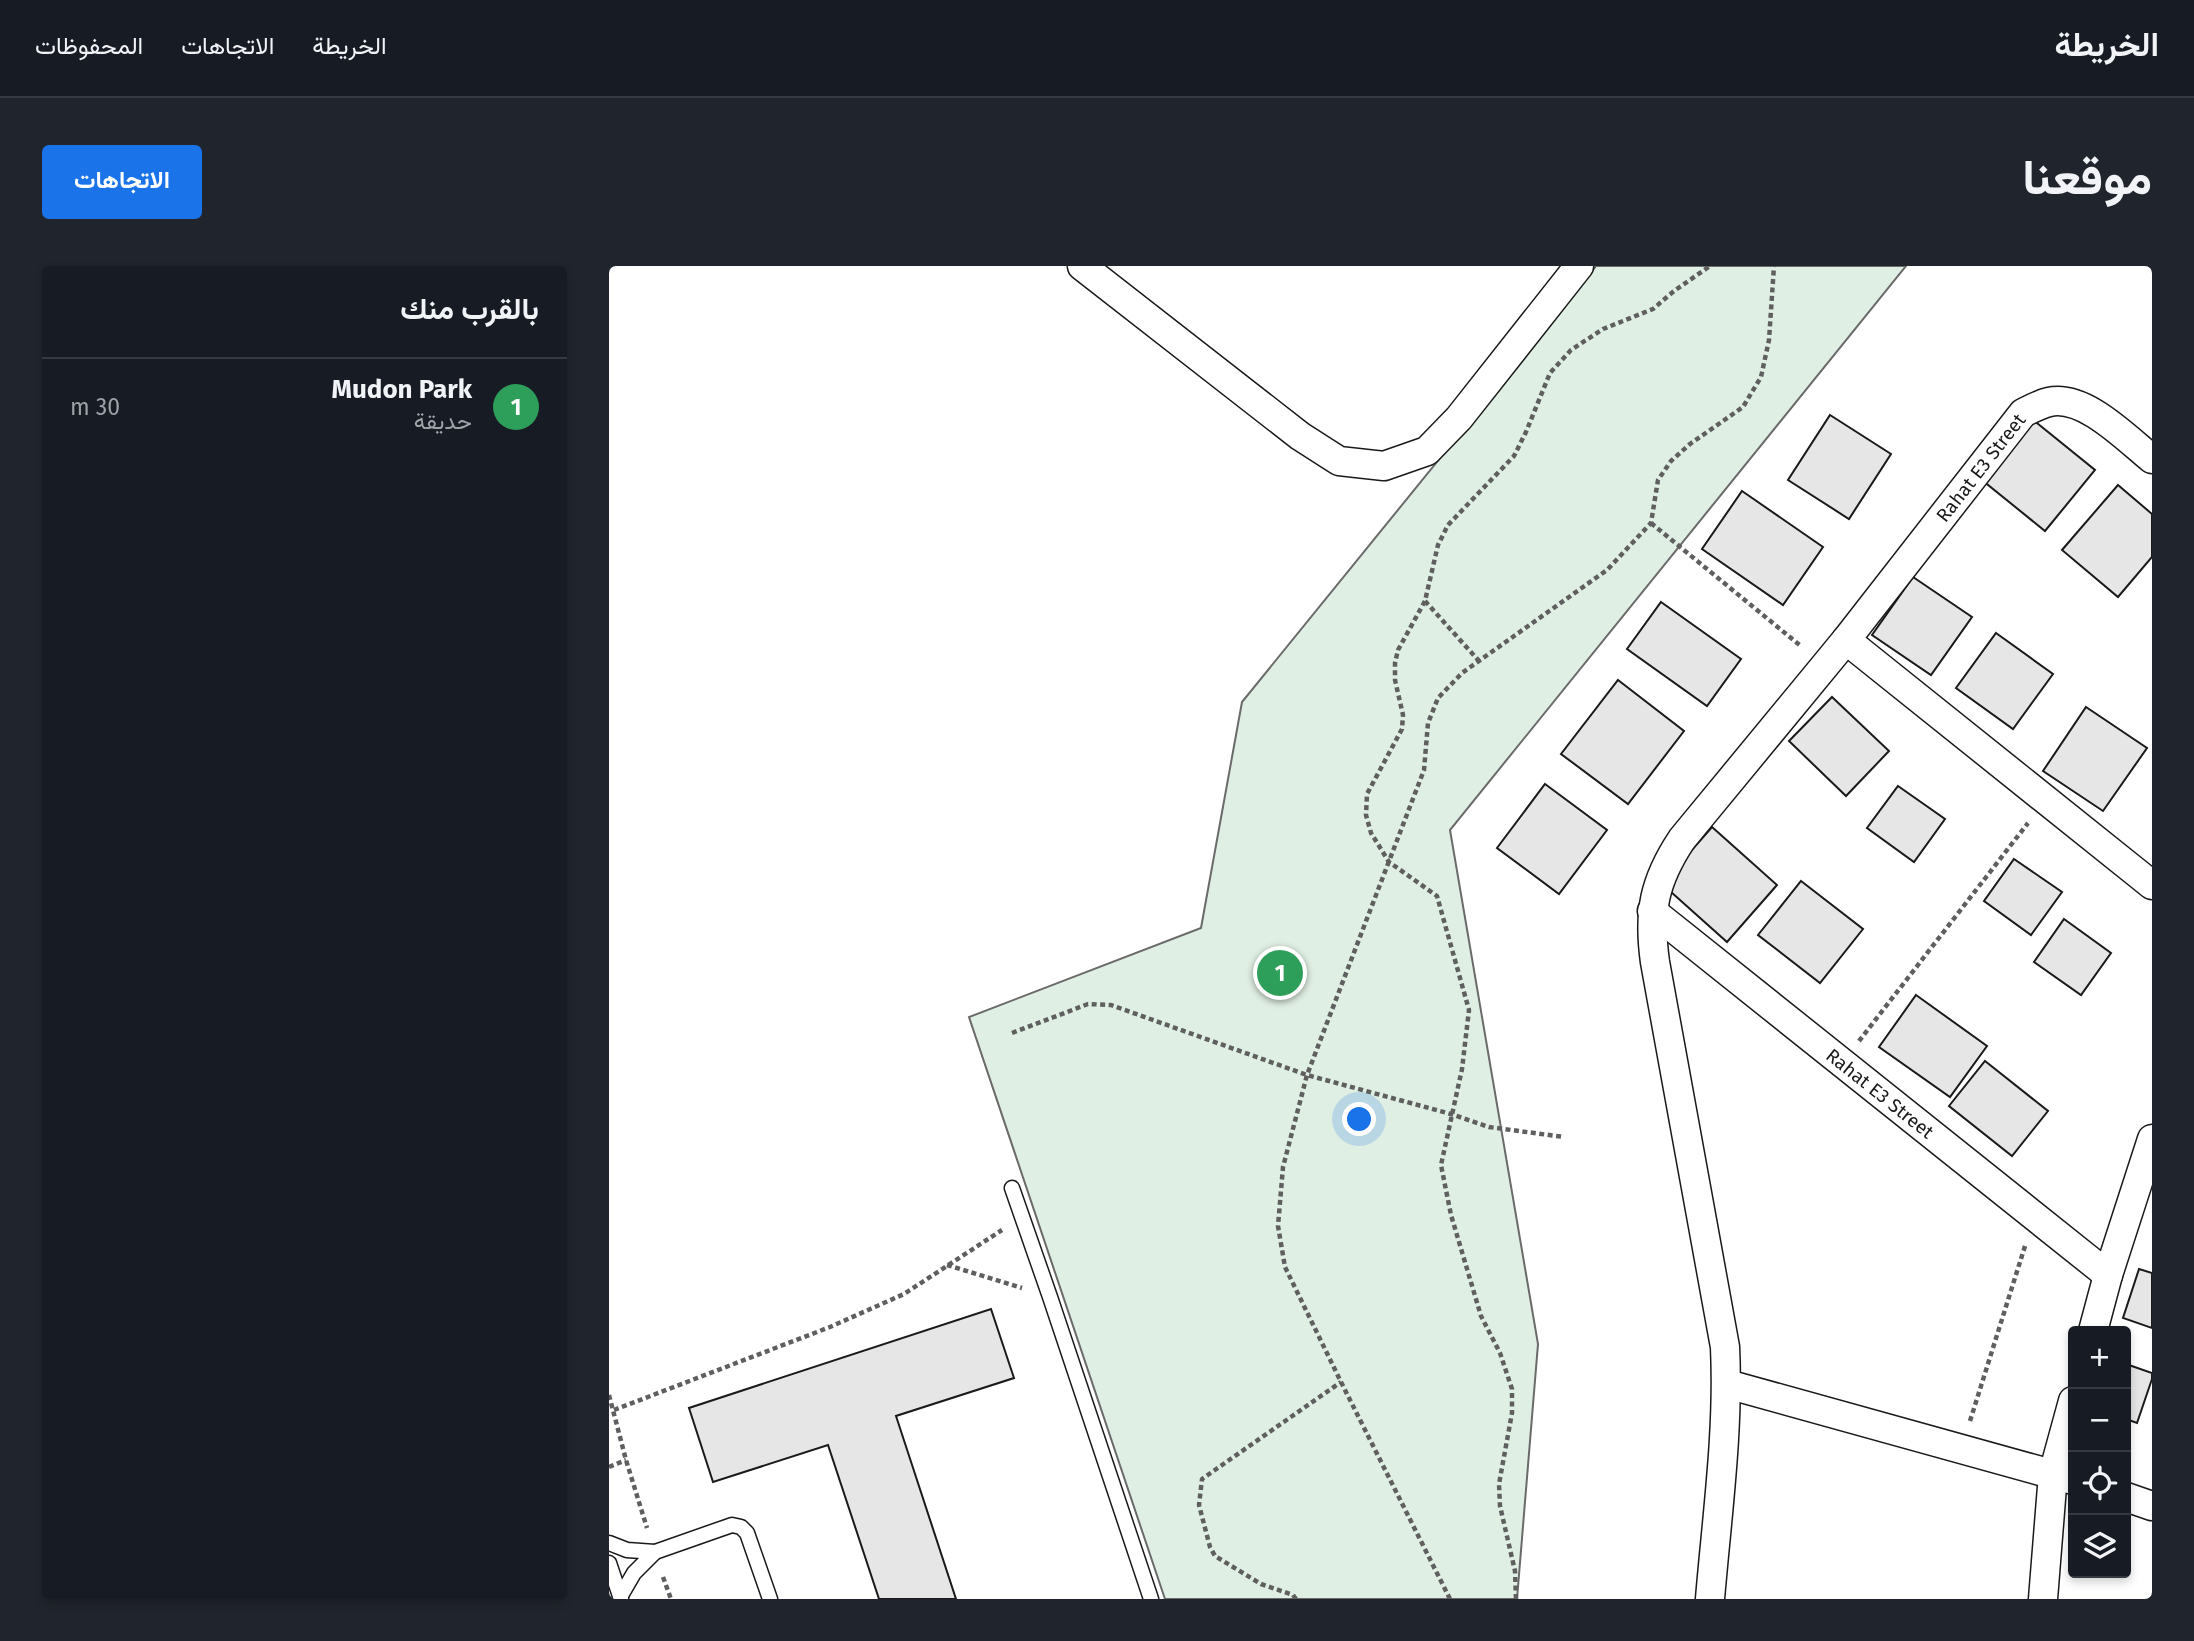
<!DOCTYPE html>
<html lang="ar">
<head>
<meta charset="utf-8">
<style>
	:root { --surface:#171b24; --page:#20242c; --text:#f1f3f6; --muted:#9ea1a6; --line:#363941; --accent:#1a73e8 }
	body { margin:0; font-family:"Fira Sans",Vazirmatn,sans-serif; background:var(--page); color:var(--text); direction:rtl }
	.controls { position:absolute; right:21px; bottom:21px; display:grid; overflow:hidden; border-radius:7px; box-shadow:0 4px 10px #0003 }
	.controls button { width:63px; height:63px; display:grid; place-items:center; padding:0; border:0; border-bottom:2px solid var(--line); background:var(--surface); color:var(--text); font:35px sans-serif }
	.you { position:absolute; left:751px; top:854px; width:24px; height:24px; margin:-18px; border:5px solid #fff; border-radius:50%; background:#1a73e8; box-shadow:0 0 0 10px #1a73e833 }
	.badge { display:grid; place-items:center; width:46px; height:46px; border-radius:50%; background:var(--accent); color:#fff; font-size:23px; font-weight:700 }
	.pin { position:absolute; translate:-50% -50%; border:4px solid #fff; box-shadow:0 2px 7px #0006 }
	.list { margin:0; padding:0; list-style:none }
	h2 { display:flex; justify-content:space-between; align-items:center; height:91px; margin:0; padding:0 28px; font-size:30px }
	h2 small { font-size:23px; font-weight:400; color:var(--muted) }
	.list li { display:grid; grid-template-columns:46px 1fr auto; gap:21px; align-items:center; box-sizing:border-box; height:98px; padding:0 28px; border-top:2px solid var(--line) }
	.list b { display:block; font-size:26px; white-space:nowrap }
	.list p { margin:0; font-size:23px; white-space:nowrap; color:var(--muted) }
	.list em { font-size:23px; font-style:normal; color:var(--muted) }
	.icon { flex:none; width:38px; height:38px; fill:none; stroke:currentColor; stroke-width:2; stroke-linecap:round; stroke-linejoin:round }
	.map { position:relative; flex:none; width:1543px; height:1333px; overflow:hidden; direction:ltr; border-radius:7px }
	header { display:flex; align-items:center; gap:42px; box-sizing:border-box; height:98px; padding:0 35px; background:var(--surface); border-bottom:2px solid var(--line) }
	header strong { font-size:33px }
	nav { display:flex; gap:38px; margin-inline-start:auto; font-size:24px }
	.intro { display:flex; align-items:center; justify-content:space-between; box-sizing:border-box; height:168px; padding:0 42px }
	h1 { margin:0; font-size:49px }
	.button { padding:18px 32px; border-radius:7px; background:var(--accent); color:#fff; font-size:24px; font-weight:700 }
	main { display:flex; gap:42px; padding:0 42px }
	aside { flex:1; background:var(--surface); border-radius:7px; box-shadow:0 4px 10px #0003 }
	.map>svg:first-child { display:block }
	.green { fill:#e0efe3; stroke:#6a6a6a; stroke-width:2 }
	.building { fill:#e6e6e6; stroke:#1a1a1a; stroke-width:2 }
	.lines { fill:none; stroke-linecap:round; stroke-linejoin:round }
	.service-casing { stroke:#1a1a1a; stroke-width:17 }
	.minor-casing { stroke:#1a1a1a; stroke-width:31 }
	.path { stroke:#5f5f5f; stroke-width:4.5; stroke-dasharray:5 3.5; stroke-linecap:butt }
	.service { stroke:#fff; stroke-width:14 }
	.minor { stroke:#fff; stroke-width:28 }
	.labels { text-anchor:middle; stroke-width:5; stroke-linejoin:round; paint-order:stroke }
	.street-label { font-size:19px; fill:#1a1a1a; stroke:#fff }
</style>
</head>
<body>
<header>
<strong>الخريطة</strong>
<nav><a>الخريطة</a><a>الاتجاهات</a><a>المحفوظات</a></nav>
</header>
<div class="intro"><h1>موقعنا</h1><a class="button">الاتجاهات</a></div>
<main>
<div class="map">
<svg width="1543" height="1333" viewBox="0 0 1543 1333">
	<rect width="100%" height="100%" fill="#fff"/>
	<polygon class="green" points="987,0 1297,0 841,564 929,1078 908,1333 556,1333 360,751 592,662 633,436"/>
	<g class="building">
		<polygon points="1221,149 1282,188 1240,253 1179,214"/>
		<polygon points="1418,149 1486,204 1436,265 1368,210"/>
		<polygon points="1509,219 1543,248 1543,291 1509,331 1453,284"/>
		<polygon points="1133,225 1214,281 1174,339 1093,283"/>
		<polygon points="1304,311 1363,351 1322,409 1263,369"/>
		<polygon points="1052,336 1132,393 1098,440 1018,383"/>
		<polygon points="1387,367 1444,408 1404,463 1347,422"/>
		<polygon points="1009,414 1075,465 1019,538 952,488"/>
		<polygon points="1223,431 1280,485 1237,530 1180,475"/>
		<polygon points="1477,441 1538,482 1494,545 1434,505"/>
		<polygon points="936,518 998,564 950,628 888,582"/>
		<polygon points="1289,520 1336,553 1305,596 1258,562"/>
		<polygon points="1103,561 1168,619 1118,676 1053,618"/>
		<polygon points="1405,593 1453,626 1422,669 1375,635"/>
		<polygon points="1192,615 1254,663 1211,717 1149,669"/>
		<polygon points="1455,653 1502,687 1472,729 1425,696"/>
		<polygon points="1307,729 1378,780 1341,831 1270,781"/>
		<polygon points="1376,795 1439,845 1403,890 1340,840"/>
		<polygon points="1530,1003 1543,1007 1543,1062 1514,1052"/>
		<polygon points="382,1043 405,1112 287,1150 347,1333 270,1333 219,1179 104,1216 80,1142"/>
		<polygon points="1517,1098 1543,1107 1543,1113 1528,1157 1517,1153"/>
	</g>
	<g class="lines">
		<defs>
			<g id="service">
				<polyline points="403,922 441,1031 542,1333"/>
				<polyline points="0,1277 18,1284 46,1286 123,1259 132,1261 138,1267 161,1333"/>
				<polyline points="0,1297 12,1333"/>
				<polyline points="11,1331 25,1307 46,1286"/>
			</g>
			<g id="minor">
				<polyline points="473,0 691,170 730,195 775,200 818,185 850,152 970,0"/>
				<polyline points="1237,374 1543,619"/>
				<path id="s1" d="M 1043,645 L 1499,1009"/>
				<polyline points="1484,1065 1499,1009 1543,873"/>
				<polyline points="1118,1118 1464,1214"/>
				<polyline points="1517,1231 1543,1240"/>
				<path id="s2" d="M 1101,1333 C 1108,1249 1120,1165 1116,1081 L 1046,696 C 1039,646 1045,615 1073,573 L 1237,374 L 1414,147 C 1422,143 1431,138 1440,136 C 1475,128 1517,172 1543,193"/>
				<polyline points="1434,1333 1444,1208 1464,1135"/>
			</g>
		</defs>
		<use href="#service" class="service-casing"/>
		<use href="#minor" class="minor-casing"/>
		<g class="path">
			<polyline points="1042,257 1193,381"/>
			<polyline points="816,335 870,395"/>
			<polyline points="403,767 479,738 502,739 698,809 842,848 880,861 955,871"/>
			<polyline points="1250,775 1419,557"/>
			<polyline points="338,999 413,1022"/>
			<polyline points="0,1129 17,1194 38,1262"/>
			<polyline points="5,1144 221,1061 295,1028 393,964"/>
			<polyline points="1361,1155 1416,980"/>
			<polyline points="0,1201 17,1194"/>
			<polyline points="54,1311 62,1333"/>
			<polyline points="687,1333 684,1329 652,1318 606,1290 601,1281 590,1239 593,1213 732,1116"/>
			<polyline points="841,1333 732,1116 676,1001 669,960 674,901 698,809 815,504 819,457 829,432 853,407 998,304 1042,257 1049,214 1062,195 1081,178 1134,141 1152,111 1160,74 1165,0"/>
			<polyline points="907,1333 906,1305 891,1240 890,1218 903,1147 903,1123 891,1087 872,1050 842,949 832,899 853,803 860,744 828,630 780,596 762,567 757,549 758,528 793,463 794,449 786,414 786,397 789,384 816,335 829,279 839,259 905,190 917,166 941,107 962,84 994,63 1044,43 1065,25 1101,0"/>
		</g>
		<use href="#service" class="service"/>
		<use href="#minor" class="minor"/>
	</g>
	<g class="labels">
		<g class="street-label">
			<text dy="7" stroke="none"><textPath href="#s2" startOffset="1250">Rahat E3 Street</textPath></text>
			<text dy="7" stroke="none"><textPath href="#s1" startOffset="292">Rahat E3 Street</textPath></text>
		</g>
	</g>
</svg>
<div class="controls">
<button>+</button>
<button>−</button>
<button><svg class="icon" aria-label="locate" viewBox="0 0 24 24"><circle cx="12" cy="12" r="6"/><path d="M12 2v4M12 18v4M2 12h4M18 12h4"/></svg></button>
<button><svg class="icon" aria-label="layers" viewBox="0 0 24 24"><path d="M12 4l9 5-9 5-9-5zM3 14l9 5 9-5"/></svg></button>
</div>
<div class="you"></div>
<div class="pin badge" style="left:671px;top:707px;background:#2e9e5b">1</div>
</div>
<aside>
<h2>بالقرب منك<small></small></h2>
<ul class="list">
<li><span class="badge" style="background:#2e9e5b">1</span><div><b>Mudon Park</b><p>حديقة</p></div><em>30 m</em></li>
</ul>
</aside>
</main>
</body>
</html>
